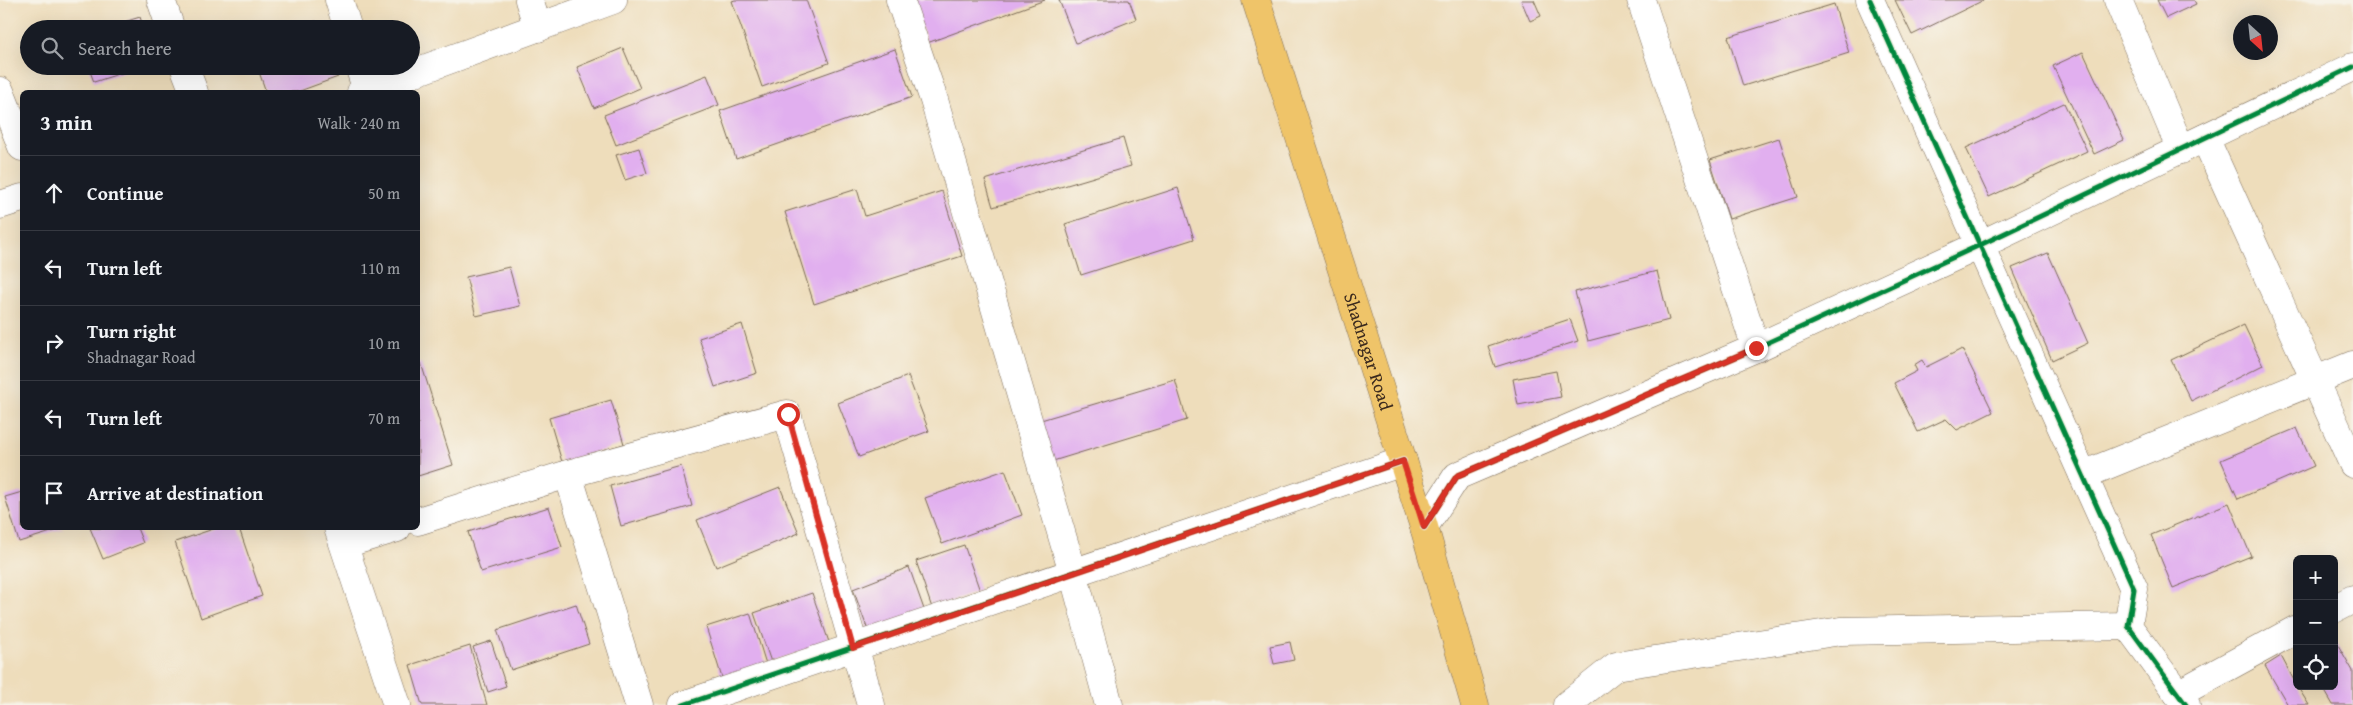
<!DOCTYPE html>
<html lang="en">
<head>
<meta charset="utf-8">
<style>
	:root { --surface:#171b24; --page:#20242c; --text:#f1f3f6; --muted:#9ea1a6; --line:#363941 }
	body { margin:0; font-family:"Gentium Book Plus",serif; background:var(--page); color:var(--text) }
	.controls { position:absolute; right:15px; bottom:15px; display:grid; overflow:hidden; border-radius:8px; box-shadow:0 5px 20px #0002 }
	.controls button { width:45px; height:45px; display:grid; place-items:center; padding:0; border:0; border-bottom:1px solid var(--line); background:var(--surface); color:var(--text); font:25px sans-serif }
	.compass { position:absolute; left:2233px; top:15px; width:45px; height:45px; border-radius:50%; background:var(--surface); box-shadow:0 5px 20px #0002; rotate:153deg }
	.stop { position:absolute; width:15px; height:15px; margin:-11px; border:4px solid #d93025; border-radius:50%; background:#fff }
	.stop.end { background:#d93025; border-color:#fff; box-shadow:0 1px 5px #0008 }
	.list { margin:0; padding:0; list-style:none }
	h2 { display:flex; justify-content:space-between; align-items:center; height:65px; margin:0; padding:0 20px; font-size:21px }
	h2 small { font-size:16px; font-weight:400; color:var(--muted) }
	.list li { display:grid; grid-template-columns:32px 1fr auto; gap:15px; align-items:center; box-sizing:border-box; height:75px; padding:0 20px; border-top:1px solid var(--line) }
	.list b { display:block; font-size:19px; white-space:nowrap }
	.list p { margin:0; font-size:16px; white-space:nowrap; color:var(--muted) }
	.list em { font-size:16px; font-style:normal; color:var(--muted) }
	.icon { flex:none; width:28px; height:28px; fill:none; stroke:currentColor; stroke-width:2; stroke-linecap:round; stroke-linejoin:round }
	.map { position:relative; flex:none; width:2353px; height:705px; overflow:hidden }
	.search { position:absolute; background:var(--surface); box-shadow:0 5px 20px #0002; left:20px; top:20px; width:400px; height:55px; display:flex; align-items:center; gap:12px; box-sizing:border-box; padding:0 18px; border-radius:28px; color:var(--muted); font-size:19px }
	.panel { position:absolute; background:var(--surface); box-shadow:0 5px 20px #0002; left:20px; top:90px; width:400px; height:440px; border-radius:8px }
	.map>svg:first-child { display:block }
	.building { fill:#e1afef }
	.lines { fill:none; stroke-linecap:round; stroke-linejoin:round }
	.minor-casing { stroke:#7a6955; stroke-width:29 }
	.primary-casing { stroke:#7a6955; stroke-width:29 }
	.minor { stroke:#fff; stroke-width:28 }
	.primary { stroke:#efc469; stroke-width:28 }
	.cycleway-casing { stroke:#f7f3e8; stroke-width:8 }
	.cycleway { stroke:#00873e; stroke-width:5 }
	.route { stroke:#d93025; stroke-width:6 }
	.labels { text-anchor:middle; stroke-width:4; stroke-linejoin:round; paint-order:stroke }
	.street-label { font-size:18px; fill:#3b2a1e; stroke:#f7f3e8 }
</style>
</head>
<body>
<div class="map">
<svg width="2353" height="705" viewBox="0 0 2353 705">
	<rect width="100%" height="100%" fill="#f7f3e8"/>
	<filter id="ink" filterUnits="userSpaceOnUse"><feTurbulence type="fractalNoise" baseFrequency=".02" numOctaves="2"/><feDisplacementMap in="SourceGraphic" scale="10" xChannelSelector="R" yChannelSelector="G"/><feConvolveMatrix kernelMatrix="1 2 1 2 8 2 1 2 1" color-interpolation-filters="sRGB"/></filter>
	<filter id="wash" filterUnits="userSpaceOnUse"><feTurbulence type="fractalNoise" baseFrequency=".0096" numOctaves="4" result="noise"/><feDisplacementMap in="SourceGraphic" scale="20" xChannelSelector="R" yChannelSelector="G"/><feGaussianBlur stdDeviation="1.12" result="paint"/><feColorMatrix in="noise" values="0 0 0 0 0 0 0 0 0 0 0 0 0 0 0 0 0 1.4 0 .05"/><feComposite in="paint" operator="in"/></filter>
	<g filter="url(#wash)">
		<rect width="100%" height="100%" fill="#edb"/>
		<g id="blocks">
			<g class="building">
				<polygon points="735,0 806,0 829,63 762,87 732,1"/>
				<polygon points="912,0 1045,0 927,43"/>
				<polygon points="1059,0 1129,0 1136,19 1076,43"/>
				<polygon points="1521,0 1534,0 1541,16 1530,21"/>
				<polygon points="1895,0 1984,0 1912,35"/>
				<polygon points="2157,0 2194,0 2196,4 2166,18"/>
				<polygon points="1834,4 1849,53 1743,86 1728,37"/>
				<polygon points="140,17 144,29 105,29 105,28"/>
				<polygon points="316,21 319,29 295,29"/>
				<polygon points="623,48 640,88 594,108 577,67"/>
				<polygon points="895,49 912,97 736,159 720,111"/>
				<polygon points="2083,52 2124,140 2094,154 2053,66"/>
				<polygon points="88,66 140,66 140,67 94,82"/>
				<polygon points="257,66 334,66 338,77 297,92 266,92"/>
				<polygon points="707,75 719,105 616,145 604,115"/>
				<polygon points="2064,103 2087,151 1989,197 1966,148"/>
				<polygon points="1123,138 1131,166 993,207 985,180"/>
				<polygon points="1779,138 1798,197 1729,219 1710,160"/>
				<polygon points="639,148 647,173 625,180 616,155"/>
				<polygon points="1178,188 1194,239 1081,275 1065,224"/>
				<polygon points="857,189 865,216 942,191 962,256 814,304 785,212"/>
				<polygon points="2048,253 2088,343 2052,360 2012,268"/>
				<polygon points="509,267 520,306 476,316 466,277"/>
				<polygon points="1657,271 1669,320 1588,341 1575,292"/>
				<polygon points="1570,319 1578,341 1495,367 1488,346"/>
				<polygon points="742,324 757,373 715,387 699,338"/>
				<polygon points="2244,325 2263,365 2191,401 2171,360"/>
				<polygon points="1962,349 1993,412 1957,430 1946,419 1918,432 1894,383 1917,371 1914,365 1922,360 1926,367"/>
				<polygon points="421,363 453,465 418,476 418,364"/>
				<polygon points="1556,371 1561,397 1518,405 1513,379"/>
				<polygon points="908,376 929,431 859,457 838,403"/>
				<polygon points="1175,380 1187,420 1053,461 1041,420"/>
				<polygon points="611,400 624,444 562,462 549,418"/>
				<polygon points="2297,428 2314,466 2238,499 2221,460"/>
				<polygon points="681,466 692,506 621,526 610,486"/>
				<polygon points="1005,470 1022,515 942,544 925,498"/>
				<polygon points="780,487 799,533 716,567 697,520"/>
				<polygon points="22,492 22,528 64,528 19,542 5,497"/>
				<polygon points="2229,503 2251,556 2173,588 2151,535"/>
				<polygon points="549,507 562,547 481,572 468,532"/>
				<polygon points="90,528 137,528 143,543 103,559"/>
				<polygon points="216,528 239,528 262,596 201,618 175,542"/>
				<polygon points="964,545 980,591 932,608 916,561"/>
				<polygon points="909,567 926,615 870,636 853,589"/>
				<polygon points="812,593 829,642 771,662 754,613"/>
				<polygon points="576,604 589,644 511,670 497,630"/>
				<polygon points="750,613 766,664 722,678 706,627"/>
				<polygon points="2334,638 2353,671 2353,705 2333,705 2322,686 2334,686"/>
				<polygon points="491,641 506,686 488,692 473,647"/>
				<polygon points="1290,642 1294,660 1274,664 1270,646"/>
				<polygon points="470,646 487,705 422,705 410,665"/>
				<polygon points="2281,656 2297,686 2309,705 2288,705 2265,666"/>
			</g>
		</g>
	</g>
	<g filter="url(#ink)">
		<use href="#blocks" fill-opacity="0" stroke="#7a6955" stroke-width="1"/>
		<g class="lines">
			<defs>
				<g id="minor">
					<polyline points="161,0 171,29"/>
					<polyline points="339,0 348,29"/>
					<polyline points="529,0 538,28"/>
					<polyline points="900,0 934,100 1073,573 1109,705"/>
					<polyline points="1641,0 1756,348"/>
					<polyline points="1870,0 2134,589 2128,626 2186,705"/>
					<polyline points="2118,0 2181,150"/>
					<polyline points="184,66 194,92"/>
					<polyline points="359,66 367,91"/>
					<polyline points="0,91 22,147"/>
					<polyline points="361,92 613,0"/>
					<polyline points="2205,138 2353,464"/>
					<polyline points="0,205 22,198"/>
					<polyline points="568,474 787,414 871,705"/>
					<polyline points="2083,475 2353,365"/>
					<polyline points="418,521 568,474 639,705"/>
					<polyline points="1424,527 1457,476 1756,348 1980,245 2353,67"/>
					<polyline points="338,528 397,705"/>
					<polyline points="344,544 397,528"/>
					<polyline points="2334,609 2353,599"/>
					<polyline points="2178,694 2297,629"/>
					<polyline points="683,705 1403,461"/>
					<polyline points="1567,705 1616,666 1841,631 2128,626"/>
				</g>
				<g id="primary">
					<path id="s1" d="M 1256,0 L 1424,527 L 1475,705"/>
				</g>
			</defs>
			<use href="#minor" class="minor-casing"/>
			<use href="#primary" class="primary-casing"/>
			<use href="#minor" class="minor"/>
			<use href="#primary" class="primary"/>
			<defs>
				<g id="cycleway">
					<polyline points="1870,0 2134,589 2128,626 2186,705"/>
					<polyline points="1424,527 1457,476 1756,348 1980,245 2353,67"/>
					<polyline points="683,705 1403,461"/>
				</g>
			</defs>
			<use href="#cycleway" class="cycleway-casing"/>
			<use href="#cycleway" class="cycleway"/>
		</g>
	</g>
	<g class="lines" filter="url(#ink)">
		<polyline class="route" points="788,414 853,648 1403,461 1424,527 1457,476 1756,348"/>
	</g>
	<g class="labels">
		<g class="street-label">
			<text dy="6" stroke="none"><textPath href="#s1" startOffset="369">Shadnagar Road</textPath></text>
		</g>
	</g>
</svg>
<div class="controls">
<button>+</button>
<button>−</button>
<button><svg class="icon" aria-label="locate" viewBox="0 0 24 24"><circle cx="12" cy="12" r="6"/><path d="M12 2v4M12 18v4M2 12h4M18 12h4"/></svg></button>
</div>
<svg class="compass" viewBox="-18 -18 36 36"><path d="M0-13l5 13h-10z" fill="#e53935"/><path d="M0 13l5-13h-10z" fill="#9ea1a6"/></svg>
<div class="stop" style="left:788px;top:414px"></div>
<div class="stop end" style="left:1756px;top:348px"></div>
<div class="search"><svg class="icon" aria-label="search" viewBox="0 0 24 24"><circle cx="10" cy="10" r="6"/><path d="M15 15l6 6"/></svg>Search here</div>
<section class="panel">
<h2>3 min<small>Walk · 240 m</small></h2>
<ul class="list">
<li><svg class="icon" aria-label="ahead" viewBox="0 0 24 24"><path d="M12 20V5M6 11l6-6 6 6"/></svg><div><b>Continue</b></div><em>50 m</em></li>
<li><svg class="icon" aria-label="left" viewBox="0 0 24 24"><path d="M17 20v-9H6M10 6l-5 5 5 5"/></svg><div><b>Turn left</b></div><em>110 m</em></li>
<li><svg class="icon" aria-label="right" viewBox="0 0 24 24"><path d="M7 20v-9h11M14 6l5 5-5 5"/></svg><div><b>Turn right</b><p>Shadnagar Road</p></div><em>10 m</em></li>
<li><svg class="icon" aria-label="left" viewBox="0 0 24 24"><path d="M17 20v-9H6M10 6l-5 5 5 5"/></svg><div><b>Turn left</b></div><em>70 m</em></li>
<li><svg class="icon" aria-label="arrive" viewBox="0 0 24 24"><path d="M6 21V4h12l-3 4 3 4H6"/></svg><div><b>Arrive at destination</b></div></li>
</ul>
</section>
</div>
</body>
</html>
